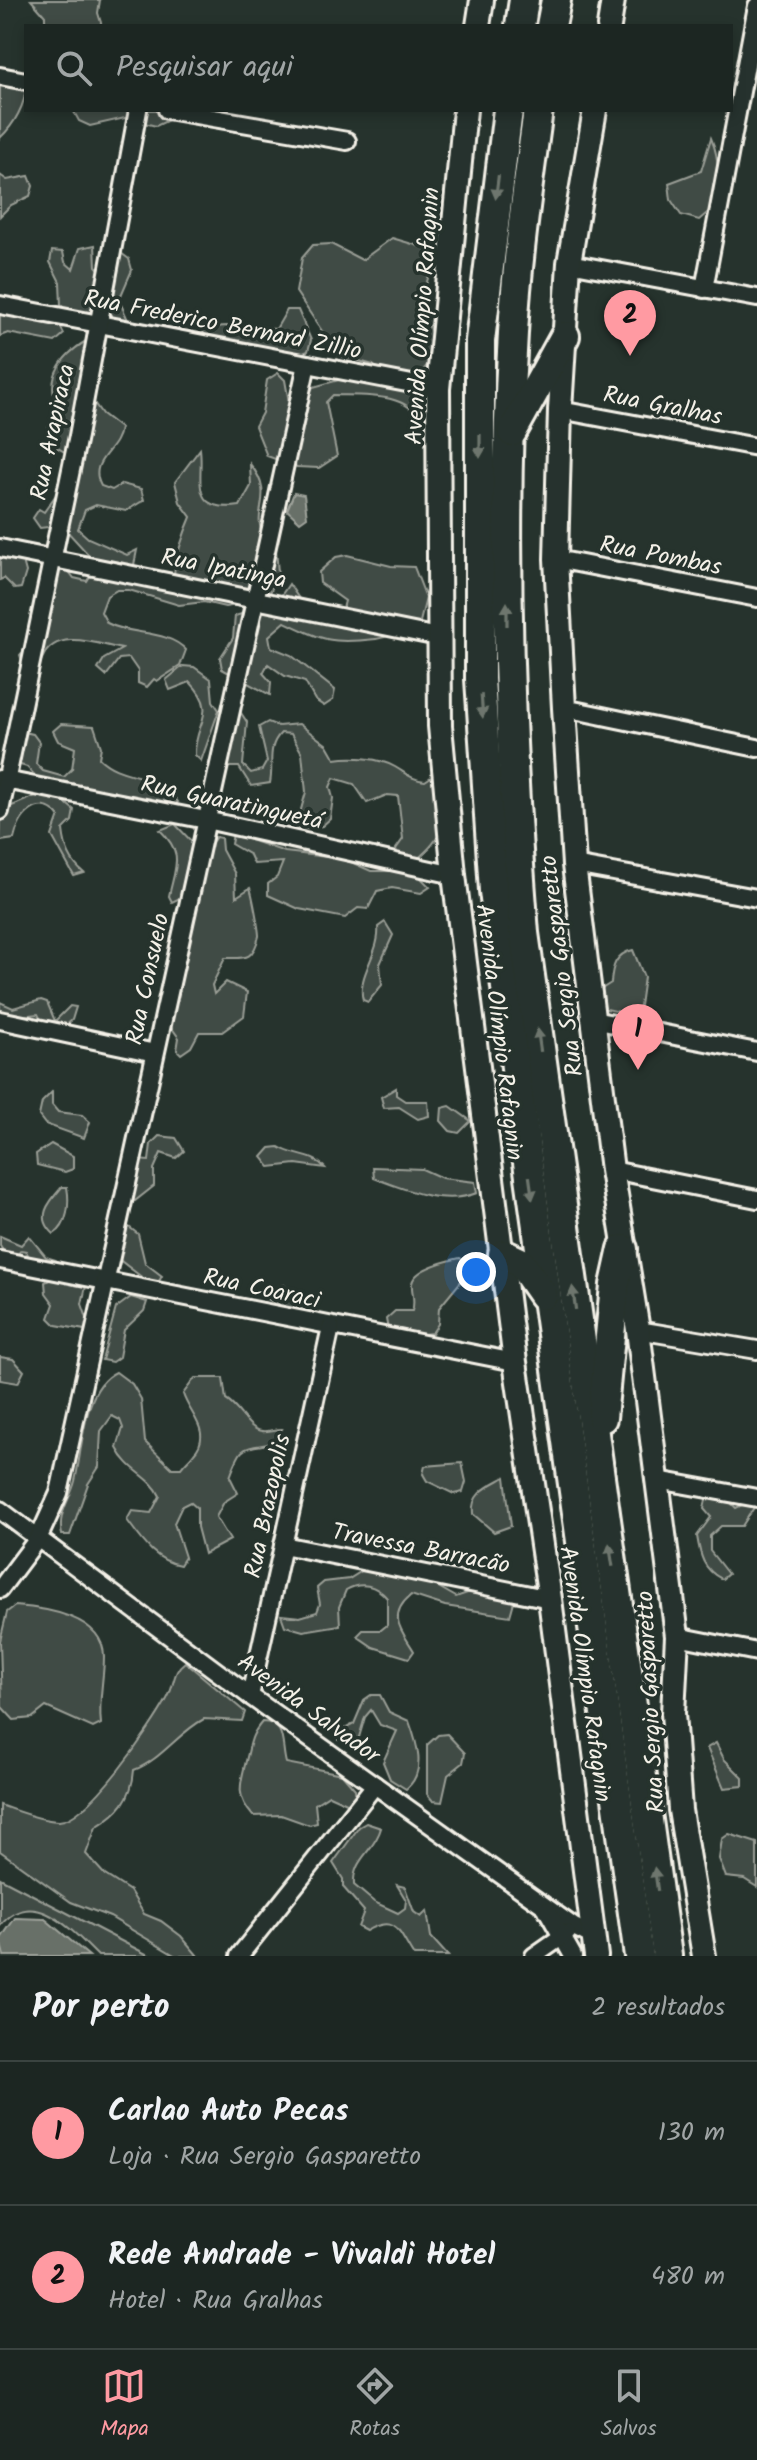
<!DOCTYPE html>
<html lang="pt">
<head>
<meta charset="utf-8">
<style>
	:root { --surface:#1c2622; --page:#252e2a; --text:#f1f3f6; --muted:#a0a5a5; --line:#3a4340; --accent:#ff9aa2 }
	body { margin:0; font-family:Kalam,sans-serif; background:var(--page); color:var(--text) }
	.you { position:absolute; left:476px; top:1272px; width:28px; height:28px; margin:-20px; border:6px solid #fff; border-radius:50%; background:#1a73e8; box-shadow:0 0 0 12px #1a73e833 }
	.badge { display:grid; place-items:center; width:52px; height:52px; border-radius:50%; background:var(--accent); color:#111; font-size:26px; font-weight:700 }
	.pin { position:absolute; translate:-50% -66px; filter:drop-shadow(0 2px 4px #0008) }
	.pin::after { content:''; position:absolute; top:42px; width:28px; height:24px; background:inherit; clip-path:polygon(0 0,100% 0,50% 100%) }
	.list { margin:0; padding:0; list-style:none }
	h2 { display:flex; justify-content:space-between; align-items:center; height:104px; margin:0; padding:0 32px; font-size:34px }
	h2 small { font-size:26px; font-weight:400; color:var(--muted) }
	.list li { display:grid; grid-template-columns:52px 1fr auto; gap:24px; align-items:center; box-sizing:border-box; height:144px; padding:0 32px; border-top:2px solid var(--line) }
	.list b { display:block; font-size:30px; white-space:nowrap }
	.list p { margin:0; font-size:26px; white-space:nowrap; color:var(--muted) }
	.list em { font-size:26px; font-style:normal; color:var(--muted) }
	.icon { flex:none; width:44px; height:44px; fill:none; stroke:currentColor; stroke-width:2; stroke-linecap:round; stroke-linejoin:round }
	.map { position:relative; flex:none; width:757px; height:1956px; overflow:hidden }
	.search { position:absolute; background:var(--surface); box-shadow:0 4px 12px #0003; left:24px; right:24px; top:24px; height:88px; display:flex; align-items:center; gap:20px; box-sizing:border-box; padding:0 28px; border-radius:0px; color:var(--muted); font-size:30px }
	.sheet { height:392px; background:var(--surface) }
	nav { display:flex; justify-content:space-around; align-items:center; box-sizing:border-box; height:112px; border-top:2px solid var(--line); background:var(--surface); font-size:22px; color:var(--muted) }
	nav a { display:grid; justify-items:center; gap:4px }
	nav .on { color:var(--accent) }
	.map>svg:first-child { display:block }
	.green { fill:#414b45; stroke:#9a9e96; stroke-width:2 }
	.water { fill:#676f68; stroke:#9fa39b; stroke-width:2 }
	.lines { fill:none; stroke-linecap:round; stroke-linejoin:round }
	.street-casing { stroke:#f4f1e8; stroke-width:22 }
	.secondary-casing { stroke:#f4f1e8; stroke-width:28 }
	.highway-casing { stroke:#f4f1e8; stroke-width:34 }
	.street { stroke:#26332d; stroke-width:16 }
	.secondary { stroke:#26332d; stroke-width:22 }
	.highway { stroke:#26332d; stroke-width:28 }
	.oneway { fill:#6e766e }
	.labels { text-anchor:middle; stroke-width:7; stroke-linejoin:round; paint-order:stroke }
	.street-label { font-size:24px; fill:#f4f1e8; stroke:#26332d }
</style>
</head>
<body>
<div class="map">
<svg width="757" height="1956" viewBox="0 0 757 1956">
	<rect width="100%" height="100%" fill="#26332d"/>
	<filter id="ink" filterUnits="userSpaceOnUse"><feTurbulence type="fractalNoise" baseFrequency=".0125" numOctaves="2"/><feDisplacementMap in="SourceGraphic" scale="16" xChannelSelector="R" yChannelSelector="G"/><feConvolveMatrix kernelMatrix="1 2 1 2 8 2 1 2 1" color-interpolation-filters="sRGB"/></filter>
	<g filter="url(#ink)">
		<g class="green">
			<polygon points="31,0 100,0 98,13 102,26 45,26 45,16"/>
			<path d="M 0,75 L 26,85 C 26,104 14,125 0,138 Z"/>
			<polygon points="73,110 177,110 173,118 156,126 125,118 90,126 79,121"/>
			<path d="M 711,138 C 721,161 719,184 713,208 L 699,220 L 681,215 L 671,200 L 669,183 L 701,171 Z"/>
			<polygon points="0,175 7,180 29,176 33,186 30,196 11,205 0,216"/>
			<polygon points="392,238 426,248 431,267 421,304 433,338 432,359 420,374 404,380 386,378 373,365 338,355 296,292 302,258 313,245 331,244 362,260"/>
			<polygon points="95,245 96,266 103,273 121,253 129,259 132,270 119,300 128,320 119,325 68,312 61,305 60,282 50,262 52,251 63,252 65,262 73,269 80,248"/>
			<path d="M 287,310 L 298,310 L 311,340 L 308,351 L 298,355 L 205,341 L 203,330 C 227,322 252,328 276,329 Z"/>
			<polygon points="0,314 59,324 64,334 55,342 8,333 0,336"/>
			<path d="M 93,337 L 92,400 L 102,414 L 120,428 C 118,452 87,460 101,486 L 112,490 L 122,484 L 141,489 L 144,500 L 126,511 L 96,505 L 85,510 L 78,529 L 88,538 L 127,555 L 137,550 L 133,570 L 174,577 C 174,561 184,533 191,517 L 180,502 L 175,482 L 200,449 C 204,478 187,513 240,506 L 251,486 L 250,464 C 282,503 238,515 276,550 L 278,572 L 270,593 L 250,603 L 225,607 L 204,602 L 179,605 L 129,590 L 117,590 L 107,596 L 101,612 L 107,623 C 131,636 167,629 186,650 L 180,666 L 157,681 L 154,679 L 147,687 L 138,683 L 138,671 L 129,658 L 119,659 L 106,676 L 98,669 L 104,659 L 122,649 C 97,644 56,627 42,659 C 38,666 40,675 36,683 L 27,676 L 20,655 L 27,647 L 48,574 L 67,569 L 74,578 L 87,581 L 93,571 L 88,554 L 67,531 L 63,534 L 56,526 L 40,528 L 33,518 L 39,509 L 44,512 L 62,486 L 68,454 L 51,444 C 44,421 52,425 58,408 C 43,375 65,352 93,337 Z"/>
			<path d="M 278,373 L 285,380 L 291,413 L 302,406 L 313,387 L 346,378 L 407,389 L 432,412 L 432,423 L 421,423 C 409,391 360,396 333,395 L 326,402 L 337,456 L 319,468 L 297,467 L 267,456 L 255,426 L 262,413 L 267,380 Z"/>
			<polygon points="6,555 23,561 26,572 21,588 15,589 4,578 0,580 0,558"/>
			<path d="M 347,555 L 391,566 L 414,567 L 426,598 L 418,630 C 392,628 394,637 376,639 C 331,644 325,641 285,622 L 269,636 L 271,647 L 291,655 L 335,690 L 333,700 L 324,706 L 315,700 L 305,682 L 285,676 L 268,664 L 263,673 L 271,682 L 270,695 L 222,669 L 220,658 L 233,638 L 235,616 L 276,603 L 289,584 L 302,603 L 342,612 L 345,601 L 320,583 L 319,572 L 336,557 Z"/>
			<path d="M 183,666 L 194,667 L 211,679 L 213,701 L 219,710 L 201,761 L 195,755 C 194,722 220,713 190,682 L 170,690 L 166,680 Z"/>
			<path d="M 241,713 L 247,722 L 243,765 L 251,773 L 262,770 L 267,761 L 259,727 L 268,722 L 278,726 L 299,724 L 327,745 L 335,759 C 352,756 380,758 395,767 C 407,774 411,779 425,781 L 434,775 C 441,819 454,829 416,860 L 398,856 L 396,849 L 403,839 L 398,796 L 387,795 L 367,803 L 354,784 L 334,778 L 330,787 L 333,798 L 330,819 L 322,826 L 300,830 L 293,822 L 300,813 L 306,792 L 302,753 L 291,734 L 281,733 C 266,748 274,764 270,783 L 251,786 L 239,767 L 228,767 L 230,719 Z"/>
			<path d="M 61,724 L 94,726 L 101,747 L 99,758 C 124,782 155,769 178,802 L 170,810 L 111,791 L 92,792 L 41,782 L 27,767 L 17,764 L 24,732 L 33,734 L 39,742 L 36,764 L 43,771 L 64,777 L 72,769 L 75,748 L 58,741 L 53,731 Z"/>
			<path d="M 45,792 L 56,795 L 74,810 L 72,821 L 63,830 C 65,848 70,862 84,873 L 74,876 L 52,836 L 59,816 C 39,793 18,817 14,839 L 0,841 L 1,822 L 7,808 Z"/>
			<path d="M 175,824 L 195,845 L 186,895 L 172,902 L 169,896 C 176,864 184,854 160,830 Z"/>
			<polygon points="233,834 285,852 344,859 371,871 408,871 418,875 430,887 421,893 392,888 377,891 368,909 358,908 345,918 299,909 268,895 268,884 277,877 283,862 254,864 250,855 231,844"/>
			<path d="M 216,837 L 221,838 L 222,850 L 235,874 L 236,897 L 250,888 C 252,892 259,929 259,936 C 253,961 245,958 225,958 L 212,985 L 214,994 L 226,982 L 247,992 L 244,1016 L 222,1032 L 199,1032 L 191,1047 L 181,1054 L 177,1050 L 179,1038 L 166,1020 L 209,846 Z"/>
			<path d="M 385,922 L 393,935 L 380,964 L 382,985 L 368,1002 L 363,1000 C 356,976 381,952 378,927 Z"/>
			<path d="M 633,950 L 644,977 L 639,1013 L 629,1014 L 602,1008 L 597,992 L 611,983 C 612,967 615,954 633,950 Z"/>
			<polygon points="41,1000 47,1002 55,1021 70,1006 76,1007 72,1020 64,1027 43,1024 38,1014 0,1018 0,1002 13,1008"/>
			<polygon points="396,1088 396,1095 405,1101 428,1101 429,1116 418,1119 399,1107 384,1108 381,1097"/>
			<polygon points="52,1092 52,1105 58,1112 82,1115 90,1122 84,1138 45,1124 39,1116 42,1102"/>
			<polygon points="450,1106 471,1121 459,1133 450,1131 441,1121 442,1108"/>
			<polygon points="159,1136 176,1138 184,1151 176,1158 161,1153 154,1169 154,1186 135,1201 130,1198 137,1160 149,1161 151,1144"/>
			<polygon points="51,1144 73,1156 73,1169 65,1172 37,1165 36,1154"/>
			<path d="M 279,1147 C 294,1157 312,1153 325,1168 L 296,1164 L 270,1167 L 262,1157 L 270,1148 Z"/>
			<path d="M 373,1167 L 422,1169 L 442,1178 L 475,1182 L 477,1193 C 442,1206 406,1190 374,1178 Z"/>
			<path d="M 62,1187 L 67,1187 C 70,1203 68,1226 54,1234 C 35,1217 49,1202 62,1187 Z"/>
			<polygon points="129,1227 138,1234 145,1263 162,1276 159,1281 148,1282 117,1258 123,1228"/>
			<polygon points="0,1236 21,1245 29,1236 46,1257 56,1260 59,1264 31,1261 26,1251 21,1250 15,1258 6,1255 0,1246"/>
			<path d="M 460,1258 L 472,1268 L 439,1308 L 438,1324 L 432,1333 L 416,1335 L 388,1330 L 386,1319 L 395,1311 L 412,1311 C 416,1300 411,1293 412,1283 C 415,1268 446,1261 460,1258 Z"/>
			<polygon points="54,1278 86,1286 82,1304 88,1321 85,1330 56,1325 49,1318 54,1304 46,1293 45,1282"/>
			<polygon points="284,1285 301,1302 300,1313 280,1312 279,1304 269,1300 262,1292"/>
			<polygon points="131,1297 147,1302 144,1311 124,1330 119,1357 112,1362 102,1360 116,1308"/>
			<polygon points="0,1357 13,1359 24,1371 18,1383 0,1380"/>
			<path d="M 116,1372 L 132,1384 L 141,1399 L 145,1442 L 172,1468 L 181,1468 C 185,1462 190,1459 194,1453 C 213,1432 189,1414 183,1394 L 195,1378 L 223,1378 L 226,1400 C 239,1407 247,1429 262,1431 C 267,1432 275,1429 282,1429 L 274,1443 C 241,1449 242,1444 230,1477 L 238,1493 L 224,1502 L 216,1517 L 230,1540 L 204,1554 L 197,1527 L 197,1508 L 190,1502 L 182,1506 L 174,1523 L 185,1557 L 180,1565 C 155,1561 141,1539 127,1520 L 132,1511 L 151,1513 L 160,1496 C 151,1476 129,1472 117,1448 L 123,1428 L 120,1420 L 112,1416 L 101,1431 L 99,1467 L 88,1484 L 70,1535 L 62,1535 C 57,1513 70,1501 75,1481 C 83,1450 82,1388 116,1372 Z"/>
			<polygon points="462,1463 466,1482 463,1492 454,1494 427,1481 423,1474 425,1466"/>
			<path d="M 505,1477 L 511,1526 L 494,1532 L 473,1514 C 470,1493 489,1486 505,1477 Z"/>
			<path d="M 707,1495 L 724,1496 L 736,1508 L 746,1503 L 755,1506 L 742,1526 L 721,1526 L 710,1536 L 710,1551 L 728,1574 L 722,1579 C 703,1570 700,1555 697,1536 L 711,1517 L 704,1509 Z"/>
			<path d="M 365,1569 L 426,1580 L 456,1597 L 473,1591 L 515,1598 L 510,1616 L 445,1606 L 411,1595 C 386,1616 402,1631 414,1651 L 409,1658 L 373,1647 L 357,1636 L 363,1630 L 381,1630 L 387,1625 L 387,1598 C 376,1585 361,1581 346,1590 L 339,1607 L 340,1625 L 303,1631 L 285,1626 L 281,1615 L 300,1617 L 317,1612 L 320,1604 L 317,1588 L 324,1582 L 349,1579 Z"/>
			<path d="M 15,1606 C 44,1608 104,1616 104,1657 C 104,1679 98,1701 101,1724 L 93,1728 L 46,1707 L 32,1718 L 14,1720 L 2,1707 L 0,1641 L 7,1612 Z"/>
			<path d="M 185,1662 L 245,1712 L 242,1721 L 204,1719 C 178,1733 161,1760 134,1770 C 132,1799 119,1813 96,1827 L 86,1854 L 105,1875 L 130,1891 L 144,1914 L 161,1921 L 181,1936 L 198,1956 L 176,1956 L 110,1917 L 71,1902 L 0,1851 L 0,1805 C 16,1811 42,1821 59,1821 C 88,1821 153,1725 167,1699 C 175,1686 172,1671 185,1662 Z"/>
			<path d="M 371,1695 L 380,1695 L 389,1712 L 409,1721 C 417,1743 427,1772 406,1789 L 390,1779 L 383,1762 L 397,1731 L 380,1725 L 371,1710 L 365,1717 L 357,1744 L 339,1740 L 339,1732 L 354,1724 L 364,1700 Z"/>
			<path d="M 262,1722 C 287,1722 281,1746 286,1763 L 342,1774 L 355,1789 L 356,1798 L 349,1804 L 329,1795 L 315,1804 L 317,1823 L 309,1825 L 281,1815 L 253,1816 C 234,1795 241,1782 247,1757 C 251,1741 251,1735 262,1722 Z"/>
			<polygon points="447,1734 465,1753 463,1763 448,1775 442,1802 433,1801 427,1794 427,1745 438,1735"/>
			<polygon points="716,1743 724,1759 743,1778 743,1786 724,1788 707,1748"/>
			<path d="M 366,1823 L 381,1828 C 375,1851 352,1859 354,1885 L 374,1902 L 398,1913 L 405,1908 L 406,1900 L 397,1885 L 405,1887 L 414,1912 L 421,1917 L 427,1911 L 431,1937 L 448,1956 L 414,1956 C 399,1934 397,1913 366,1931 L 358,1927 L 364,1911 L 343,1887 L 343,1879 L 333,1863 L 359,1827 Z"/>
			<polygon points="729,1834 757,1843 757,1887 744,1879 726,1877 719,1859 722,1839"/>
			<path d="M 0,1878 L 150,1956 L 98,1956 C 73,1932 34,1884 0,1926 Z"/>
		</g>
		<g class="water">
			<polygon points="294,493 304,495 307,517 300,522 287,510"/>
			<polygon points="15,1918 45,1919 89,1956 4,1956 0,1940"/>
		</g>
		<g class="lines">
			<defs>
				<g id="street">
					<polyline points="0,76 26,81"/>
					<polyline points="167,110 347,141"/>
					<polyline points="569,263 757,298"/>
					<polyline points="704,289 757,6"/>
					<polyline points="0,305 438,389"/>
					<polyline points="560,410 757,447"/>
					<polyline points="0,548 438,637"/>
					<polyline points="556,559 757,598"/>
					<polyline points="564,708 757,748"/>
					<polyline points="0,779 206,820 454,875"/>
					<polyline points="0,811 78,436 138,110"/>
					<polyline points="574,865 757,898"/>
					<polyline points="0,1020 155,1053"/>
					<polyline points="593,1020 757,1052"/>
					<polyline points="612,1170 757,1199"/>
					<polyline points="0,1260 515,1362"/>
					<polyline points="638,1330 757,1350"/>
					<polyline points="658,1480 757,1498"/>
					<polyline points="0,1510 250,1696 574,1927 596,1938"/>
					<polyline points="283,1545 550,1599"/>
					<polyline points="0,1589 39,1537 59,1493 307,364"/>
					<polyline points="677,1636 757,1652"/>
					<polyline points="250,1696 331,1327"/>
					<polyline points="547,1910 573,1956"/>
					<polyline points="239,1956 375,1785"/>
					<polyline points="534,1956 567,1933"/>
				</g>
				<g id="secondary">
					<polyline points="478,26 482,0"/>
					<polyline points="609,26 613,0"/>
					<polyline points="465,110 438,389 440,726 454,875 515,1362 550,1599 596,1956"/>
					<polyline points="595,110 569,263 560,410 556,559 564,708 574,865 612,1170 638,1330 677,1636 673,1713 680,1810 704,1956"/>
				</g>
				<g id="highway">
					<polyline points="520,26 524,0"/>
					<polyline points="551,26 556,0"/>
					<polyline points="508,110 480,341 480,679 494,891 526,1148 639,1956"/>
					<path d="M 538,110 C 528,184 517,258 513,333 C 501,533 508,733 524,933 L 667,1956"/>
					<polyline points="512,432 565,336"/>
					<polyline points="503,1254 520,1262 543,1295"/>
					<polyline points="602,1418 615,1285 623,1249"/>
				</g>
			</defs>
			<use href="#street" class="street-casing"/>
			<use href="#secondary" class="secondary-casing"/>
			<use href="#highway" class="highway-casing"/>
			<use href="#street" class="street"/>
			<use href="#secondary" class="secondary"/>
			<use href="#highway" class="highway"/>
		</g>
		<defs><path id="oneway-solid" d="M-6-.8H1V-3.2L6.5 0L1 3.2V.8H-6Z" transform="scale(2)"/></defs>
		<g class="oneway">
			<use href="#oneway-solid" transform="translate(497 187) rotate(97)"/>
			<use href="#oneway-solid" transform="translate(480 446) rotate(90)"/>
			<use href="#oneway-solid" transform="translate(507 614) rotate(-90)"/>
			<use href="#oneway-solid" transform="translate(482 706) rotate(86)"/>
			<use href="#oneway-solid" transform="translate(539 1040) rotate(-98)"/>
			<use href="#oneway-solid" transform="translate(531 1188) rotate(82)"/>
			<use href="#oneway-solid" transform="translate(574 1298) rotate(-98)"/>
			<use href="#oneway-solid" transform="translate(611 1555) rotate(-99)"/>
			<use href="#oneway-solid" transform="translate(656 1879) rotate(-98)"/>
		</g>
	</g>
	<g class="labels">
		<g class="street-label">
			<text transform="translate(422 316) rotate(-86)" y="8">Avenida Olímpio Rafagnin</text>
			<text transform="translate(223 324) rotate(11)" y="8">Rua Frederico Bernard Zillio</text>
			<text transform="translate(663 405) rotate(11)" y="8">Rua Gralhas</text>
			<text transform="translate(52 432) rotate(-78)" y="8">Rua Arapiraca</text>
			<text transform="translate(661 555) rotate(11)" y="8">Rua Pombas</text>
			<text transform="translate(224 568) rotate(11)" y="8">Rua Ipatinga</text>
			<text transform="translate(232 802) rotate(12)" y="8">Rua Guaratinguetá</text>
			<text transform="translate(561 966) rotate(-97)" y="8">Rua Sergio Gasparetto</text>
			<text transform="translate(147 979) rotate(-78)" y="8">Rua Consuelo</text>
			<text transform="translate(500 1032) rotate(83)" y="8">Avenida Olímpio Rafagnin</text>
			<text transform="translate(262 1288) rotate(12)" y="8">Rua Coaraci</text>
			<text transform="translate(267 1506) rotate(-78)" y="8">Rua Brazopolis</text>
			<text transform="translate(421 1548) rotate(11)" y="8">Travessa Barracão</text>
			<text transform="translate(586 1674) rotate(82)" y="8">Avenida Olímpio Rafagnin</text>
			<text transform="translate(650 1702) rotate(-93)" y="8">Rua Sergio Gasparetto</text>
			<text transform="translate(309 1708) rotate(36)" y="8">Avenida Salvador</text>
		</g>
	</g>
</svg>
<div class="you"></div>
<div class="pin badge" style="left:638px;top:1070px">1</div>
<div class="pin badge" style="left:630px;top:356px">2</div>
<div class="search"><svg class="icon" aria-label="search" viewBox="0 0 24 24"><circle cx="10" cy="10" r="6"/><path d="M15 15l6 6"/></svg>Pesquisar aqui</div>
</div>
<section class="sheet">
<h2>Por perto<small>2 resultados</small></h2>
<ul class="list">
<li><span class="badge">1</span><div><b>Carlao Auto Pecas</b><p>Loja · Rua Sergio Gasparetto</p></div><em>130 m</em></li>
<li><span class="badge">2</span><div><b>Rede Andrade - Vivaldi Hotel</b><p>Hotel · Rua Gralhas</p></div><em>480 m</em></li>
</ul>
</section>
<nav>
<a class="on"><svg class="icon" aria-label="map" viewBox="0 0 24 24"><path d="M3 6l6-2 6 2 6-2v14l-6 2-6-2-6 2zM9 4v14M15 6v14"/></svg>Mapa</a>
<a><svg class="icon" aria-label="directions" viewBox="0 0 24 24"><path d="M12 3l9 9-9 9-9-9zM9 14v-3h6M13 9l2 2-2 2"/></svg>Rotas</a>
<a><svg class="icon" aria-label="saved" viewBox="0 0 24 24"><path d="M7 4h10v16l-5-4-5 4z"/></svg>Salvos</a>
</nav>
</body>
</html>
